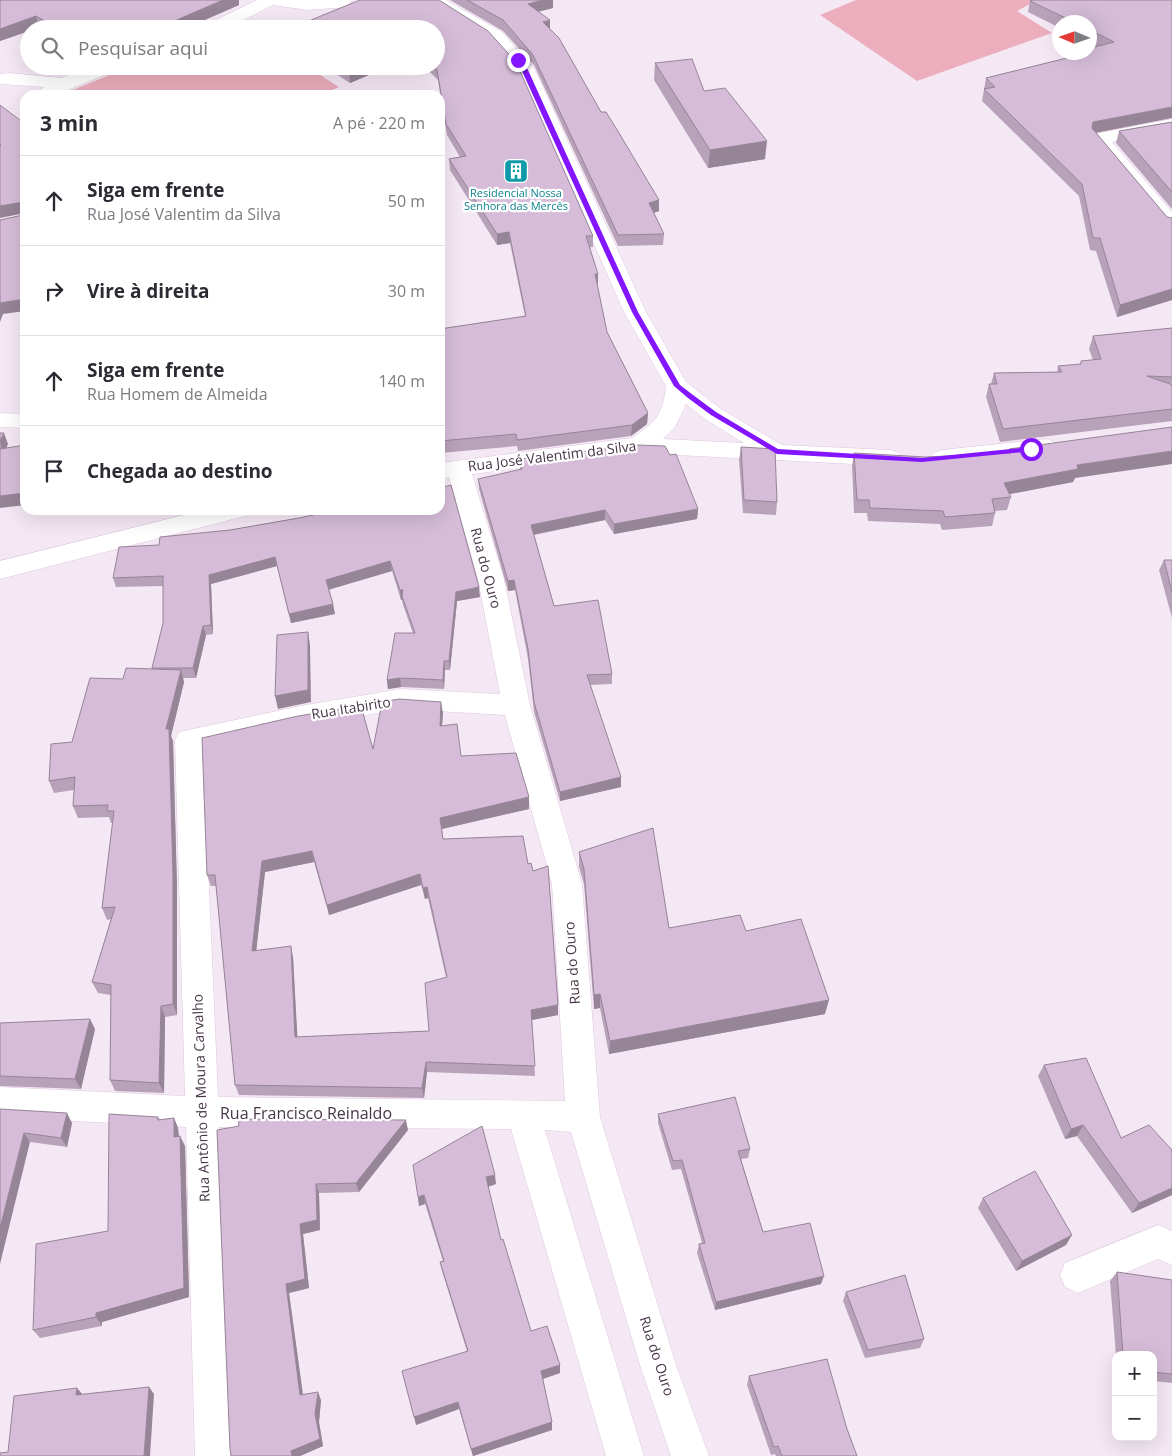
<!DOCTYPE html>
<html lang="pt">
<head>
<meta charset="utf-8">
<style>
	:root { --surface:#fff; --page:#f2f2f3; --text:#2b2b33; --muted:#7c7c81; --line:#e1e1e2 }
	body { margin:0; font-family:"Open Sans",sans-serif; background:var(--page); color:var(--text) }
	.controls { position:absolute; right:15px; bottom:15px; display:grid; overflow:hidden; border-radius:10px; box-shadow:0 5px 20px #0002 }
	.controls button { width:45px; height:45px; display:grid; place-items:center; padding:0; border:0; border-bottom:1px solid var(--line); background:var(--surface); color:var(--text); font:25px sans-serif }
	.compass { position:absolute; left:1052px; top:15px; width:45px; height:45px; border-radius:50%; background:var(--surface); box-shadow:0 5px 20px #0002; rotate:272deg }
	.stop { position:absolute; width:15px; height:15px; margin:-11px; border:4px solid #8315ff; border-radius:50%; background:#fff }
	.stop.end { background:#8315ff; border-color:#fff; box-shadow:0 1px 5px #0008 }
	.list { margin:0; padding:0; list-style:none }
	h2 { display:flex; justify-content:space-between; align-items:center; height:65px; margin:0; padding:0 20px; font-size:21px }
	h2 small { font-size:16px; font-weight:400; color:var(--muted) }
	.list li { display:grid; grid-template-columns:32px 1fr auto; gap:15px; align-items:center; box-sizing:border-box; height:90px; padding:0 20px; border-top:1px solid var(--line) }
	.list b { display:block; font-size:19px; white-space:nowrap }
	.list p { margin:0; font-size:16px; white-space:nowrap; color:var(--muted) }
	.list em { font-size:16px; font-style:normal; color:var(--muted) }
	.icon { flex:none; width:28px; height:28px; fill:none; stroke:currentColor; stroke-width:2; stroke-linecap:round; stroke-linejoin:round }
	.map { position:relative; flex:none; width:1172px; height:1456px; overflow:hidden }
	.search { position:absolute; background:var(--surface); box-shadow:0 5px 20px #0002; left:20px; top:20px; width:425px; height:55px; display:flex; align-items:center; gap:12px; box-sizing:border-box; padding:0 18px; border-radius:28px; color:var(--muted); font-size:19px }
	.panel { position:absolute; background:var(--surface); box-shadow:0 5px 20px #0002; left:20px; top:90px; width:425px; height:425px; border-radius:15px }
	.map>svg:first-child { display:block }
	.green { fill:#ecaebc }
	.lines { fill:none; stroke-linecap:round; stroke-linejoin:round }
	.minor-casing { stroke:#dfc6df; stroke-width:1 }
	.minor { fill:#fff; fill-rule:evenodd }
	.wall { fill:#b8a2ba; fill-rule:evenodd }
	.shaded-wall { fill:#968497 }
	.building { fill:#d6bcd8; stroke:#968497; fill-rule:evenodd }
	.route { fill:#8315ff }
	.labels { text-anchor:middle; stroke-width:4.5; stroke-linejoin:round; paint-order:stroke }
	.far-culture-label { font-size:11px; fill:#0d838f; stroke:#fff }
	.street-label { font-size:14px; fill:#483649; stroke:#fff }
	.near-street-label { font-size:16px; fill:#483649; stroke:#fff }
</style>
</head>
<body>
<div class="map">
<svg width="1172" height="1456" viewBox="0 0 1172 1456">
	<rect width="100%" height="100%" fill="#f5e8f5"/>
	<g class="green">
		<polygon points="856,0 1038,0 1017,11 1052,33 917,81 820,15"/>
		<polygon points="131,66 306,66 339,87 321,95 61,95"/>
	</g>
	<g class="lines">
		<defs>
			<g id="minor">
				<path d="M 257,0 L 352,0 L 348,7 L 307,10 L 273,5 L 226,29 L 202,29 C 205,24 248,5 257,0 Z"/>
				<path d="M 426,0 L 446,0 L 502,32 L 535,70 L 646,312 L 686,382 L 721,409 L 782,445 L 891,450 L 899,453 L 903,458 L 899,463 L 891,466 L 638,453 L 472,474 L 504,579 L 530,705 L 582,884 L 600,1117 L 676,1365 L 709,1456 L 671,1456 L 640,1365 L 571,1132 L 545,1130 L 644,1456 L 606,1456 L 511,1129 L 219,1127 L 233,1456 L 195,1456 L 186,1127 L 0,1117 L 0,1087 L 185,1096 L 175,740 L 179,732 L 300,706 L 401,689 L 500,694 L 478,579 L 449,477 L 440,479 L 440,463 L 632,438 C 656,423 663,414 666,386 L 624,312 L 518,72 L 490,40 ZM 686,404 L 705,419 L 744,443 L 663,439 L 675,427 ZM 401,709 L 505,715 L 552,884 L 565,1101 L 218,1097 L 203,748 L 300,726 Z"/>
				<polygon points="93,66 119,66 116,70 56,95 34,95 44,87 0,84 0,74 10,73 61,78"/>
				<polygon points="1172,119 1172,131 1112,142 1172,212 1172,230 1165,228 1090,139 1092,135 1099,133"/>
				<polygon points="0,413 25,414 25,428 0,427"/>
				<polygon points="1046,439 1054,442 1058,447 1054,452 942,466 934,463 930,458 934,453 942,450"/>
				<polygon points="204,510 249,510 246,516 237,518 0,579 0,561"/>
				<polygon points="1158,1225 1172,1231 1172,1265 1158,1259 1078,1293 1065,1287 1060,1275 1065,1263"/>
			</g>
		</defs>
		<use href="#minor" class="minor-casing"/>
		<use href="#minor" class="minor"/>
	</g>
	<g class="wall">
		<polygon points="0,0 239,5 184,29 42,29 39,27 36,29 29,29 29,31 0,41"/>
		<polygon points="439,0 593,236 593,247 590,247 607,332 648,413 647,424 631,436 518,451 517,446 440,453 440,329 525,316 510,243 497,245 450,170 449,159 460,157 447,135 438,80 424,66 436,66 436,29 299,29 299,25"/>
		<polygon points="450,0 553,0 553,8 538,12 550,29 601,112 659,211 654,213 664,234 663,245 618,246 534,65 503,31"/>
		<polygon points="1172,0 1096,133 1167,217 1172,218 1172,300 1117,317 1096,251 1090,250 1079,196 982,101 986,78 1066,58 1067,53 1096,47 1090,43 1090,22 1060,22 1060,28 1028,12 1030,1"/>
		<polygon points="655,63 704,91 765,159 708,168 654,80"/>
		<polygon points="323,66 390,66 350,83"/>
		<polygon points="1172,122 1172,209 1116,143 1119,131"/>
		<polygon points="1172,328 1172,421 1000,442 986,397 989,384 991,384 994,373 1057,372 1058,366 1080,365 1081,361 1093,360 1089,349 1093,336"/>
		<polygon points="741,447 777,502 776,515 743,513 739,460"/>
		<polygon points="1009,449 1075,478 1073,482 1009,494 1011,497 1007,510 995,511 995,513 992,526 942,530 940,524 868,521 867,513 854,513 852,466 854,453 925,457 1008,453"/>
		<polygon points="520,459 698,509 697,519 614,534 605,520 534,535 554,606 612,674 612,684 590,685 621,787 560,801 534,712 528,659 515,590 508,591 479,489 478,479 520,470"/>
		<polygon points="299,518 480,597 457,601 450,670 445,670 444,689 401,687 388,689 387,680 413,633 403,605 402,600 401,600 392,571 329,589 335,614 291,623 277,566 211,584 213,634 206,635 196,678 183,678 184,682 171,736 173,741 177,888 177,1015 165,1017 164,1093 115,1091 110,1080 111,995 98,993 92,982 111,919 107,920 102,908 113,823 111,823 109,817 78,818 73,806 74,790 54,793 49,781 72,742 123,679 152,669 152,668 163,623 163,586 116,587 113,578 159,545 230,530"/>
		<polygon points="1164,560 1172,560 1172,618 1159,570"/>
		<path d="M 443,713 L 442,726 L 461,756 L 529,809 L 442,829 L 443,839 L 558,1015 L 532,1020 L 535,1076 L 427,1072 L 424,1098 L 239,1095 L 235,1085 L 216,886 L 211,886 L 207,875 L 373,749 ZM 314,862 L 329,915 L 421,885 L 425,899 L 428,898 L 446,977 L 429,1031 L 297,1037 L 293,957 L 256,951 L 265,872 Z"/>
		<polygon points="579,852 669,928 746,931 825,1014 609,1054 600,1008 594,1009 584,884 579,867"/>
		<polygon points="0,1023 95,1029 81,1089 0,1086"/>
		<polygon points="1044,1065 1121,1138 1172,1150 1172,1195 1132,1213 1077,1136 1065,1139 1038,1076"/>
		<polygon points="0,1109 72,1123 67,1147 30,1142"/>
		<polygon points="658,1114 750,1149 748,1158 741,1159 763,1232 821,1284 715,1310 697,1253 699,1244 702,1243 681,1169 672,1170 658,1123"/>
		<polygon points="158,1117 160,1120 174,1118 178,1128 179,1136 185,1146 189,1297 102,1322 102,1326 40,1338 33,1330 108,1231"/>
		<polygon points="217,1130 408,1130 359,1192 319,1193 320,1230 303,1234 309,1288 289,1293 303,1395 321,1400 319,1422 323,1446 300,1456 231,1456"/>
		<polygon points="496,1184 488,1187 501,1240 531,1331 560,1365 560,1373 543,1379 552,1430 473,1456 459,1409 416,1425 467,1351 442,1271 440,1262 443,1261 425,1204 419,1206 418,1197"/>
		<polygon points="983,1198 1066,1245 1016,1271 978,1208"/>
		<polygon points="1117,1272 1172,1280 1172,1383 1153,1381 1153,1355 1116,1355 1110,1281"/>
		<polygon points="846,1292 924,1339 920,1348 865,1358 843,1301"/>
		<polygon points="749,1376 847,1429 857,1456 776,1456 775,1454 771,1455 747,1385"/>
	</g>
	<g class="shaded-wall">
		<polygon points="223,0 239,0 239,5 184,29 156,29"/>
		<polygon points="543,0 553,0 553,8 528,14 528,4"/>
		<polygon points="36,16 39,27 36,29 29,29 29,31 0,41 0,29"/>
		<polygon points="550,20 550,31 543,22"/>
		<polygon points="363,66 390,66 350,83 349,72"/>
		<polygon points="1172,107 1172,118 1090,134 1093,122"/>
		<polygon points="767,141 765,159 708,168 710,150"/>
		<polygon points="659,200 659,211 649,214 649,203"/>
		<polygon points="23,202 25,213 0,218 0,206"/>
		<polygon points="509,232 510,243 497,245 497,234"/>
		<polygon points="595,274 598,274 598,285"/>
		<polygon points="1172,289 1172,300 1117,317 1120,305"/>
		<polygon points="25,299 25,311 3,314 0,322 0,303"/>
		<polygon points="648,413 647,424 631,436 632,425"/>
		<polygon points="4,433 8,444 1,461 0,441"/>
		<polygon points="1172,451 1172,464 1075,478 1073,482 1000,496 1004,483 1077,465"/>
		<polygon points="25,493 25,505 0,508 0,496"/>
		<polygon points="698,509 697,519 614,534 614,524"/>
		<polygon points="605,510 605,520 531,535 531,525"/>
		<polygon points="275,557 277,566 211,584 213,634 211,625 209,575"/>
		<polygon points="390,561 392,571 328,590 326,580"/>
		<polygon points="514,580 515,590 508,591 508,581"/>
		<polygon points="479,587 480,597 457,601 450,670 449,661 456,592"/>
		<polygon points="400,590 403,590 402,596 402,600 401,600"/>
		<polygon points="333,604 335,614 291,623 289,614"/>
		<polygon points="203,626 206,635 196,678 193,668"/>
		<polygon points="308,632 310,645 311,702 278,709 275,696"/>
		<polygon points="444,661 445,670 444,689 443,680"/>
		<polygon points="181,670 184,682 171,736 173,741 177,888 177,1015 173,1004 166,729"/>
		<polygon points="400,678 401,687 388,689 387,680"/>
		<polygon points="441,702 443,713 441,737 440,726"/>
		<polygon points="621,777 621,787 560,801 560,792"/>
		<polygon points="529,797 529,809 442,829 440,818"/>
		<polygon points="312,851 314,862 265,872 255,962 252,951 262,861"/>
		<polygon points="420,874 421,885 329,915 327,905"/>
		<polygon points="427,887 428,898 425,899 423,888"/>
		<polygon points="291,946 293,957 298,1047 295,1037"/>
		<polygon points="600,994 600,1008 594,1009 594,995"/>
		<polygon points="829,1000 825,1014 609,1054 610,1041"/>
		<polygon points="558,1005 558,1015 532,1020 531,1010"/>
		<polygon points="161,1006 165,1017 164,1093 159,1083"/>
		<polygon points="90,1019 95,1029 81,1089 75,1079"/>
		<polygon points="426,1062 427,1072 424,1098 422,1088"/>
		<polygon points="67,1113 72,1123 67,1147 61,1138"/>
		<polygon points="174,1118 178,1128 179,1147 174,1137"/>
		<polygon points="406,1120 408,1130 359,1192 356,1183"/>
		<polygon points="1083,1125 1077,1136 1065,1139 1071,1129"/>
		<polygon points="24,1133 30,1142 0,1264 0,1228"/>
		<polygon points="180,1136 185,1146 189,1297 102,1322 102,1326 96,1317 96,1313"/>
		<polygon points="495,1175 496,1184 487,1187 486,1177"/>
		<polygon points="316,1184 319,1193 320,1230 303,1234 309,1288 289,1293 304,1403 300,1395 286,1284 300,1224"/>
		<polygon points="1172,1188 1172,1195 1132,1213 1139,1203"/>
		<polygon points="424,1195 425,1204 419,1206 418,1197"/>
		<polygon points="1072,1235 1066,1245 1016,1271 1022,1261"/>
		<polygon points="824,1276 821,1284 715,1310 716,1302"/>
		<polygon points="560,1365 560,1373 542,1379 541,1371"/>
		<polygon points="149,1387 154,1394 150,1456 144,1456"/>
		<polygon points="77,1388 83,1395 76,1395"/>
		<polygon points="318,1392 321,1400 319,1422 323,1446 300,1456 292,1456 291,1451 315,1414"/>
		<polygon points="458,1402 459,1409 416,1425 414,1417"/>
		<polygon points="552,1422 552,1430 473,1456 471,1449"/>
	</g>
	<g class="building">
		<polygon points="0,0 223,0 156,29 59,29 36,16 0,29"/>
		<polygon points="360,0 439,0 488,31 516,62 593,236 586,236 598,274 595,274 607,332 648,413 632,425 517,440 516,434 440,441 440,329 526,316 509,232 497,234 449,159 466,156 446,124 437,70 434,66 436,66 436,29 306,29 299,25"/>
		<polygon points="467,0 543,0 528,4 550,20 543,22 559,38 601,112 606,112 619,133 659,200 649,203 664,234 618,235 533,55 503,20"/>
		<polygon points="1033,0 1172,0 1172,107 1093,122 1092,128 1167,217 1172,218 1172,289 1120,305 1100,238 1093,238 1082,184 984,89 995,87 986,78 1071,57 1067,53 1071,52 1090,52 1090,48 1114,42 1090,30 1090,22 1074,22 1030,1"/>
		<polygon points="692,59 704,91 725,88 767,141 710,150 655,63"/>
		<polygon points="339,66 363,66 349,72"/>
		<polygon points="0,105 25,124 25,299 0,303 0,220 23,215 23,202 0,206 0,145 1,145 0,144"/>
		<polygon points="1172,122 1172,192 1119,131"/>
		<polygon points="1172,328 1172,377 1147,376 1170,384 1172,386 1172,409 1003,429 989,384 997,384 994,373 1062,372 1058,366 1081,364 1081,361 1101,359 1093,336"/>
		<polygon points="1172,427 1172,451 1077,465 1078,469 1004,483 1011,497 992,499 995,513 945,517 943,511 870,508 869,500 857,500 854,453 925,457 1011,453 1009,449"/>
		<polygon points="0,433 4,433 0,441"/>
		<polygon points="25,445 25,493 0,496 0,449"/>
		<polygon points="638,445 665,446 670,455 676,454 698,509 614,524 605,510 531,525 554,606 598,600 612,674 587,675 621,777 560,792 534,702 528,649 514,580 508,581 478,479 522,469 520,459"/>
		<polygon points="741,447 775,449 777,502 744,500"/>
		<polygon points="451,485 479,587 456,592 449,661 444,661 443,680 400,678 387,680 395,633 415,633 402,596 403,590 400,590 390,561 326,580 333,604 289,614 275,557 209,575 211,625 203,626 193,668 152,668 163,623 163,576 113,578 119,547 159,545 160,537 230,530 299,518 336,510 440,510 440,488"/>
		<polygon points="1164,560 1172,560 1172,592"/>
		<polygon points="308,632 308,690 275,696 277,635"/>
		<polygon points="126,668 181,670 166,729 169,729 173,876 173,1004 161,1006 159,1083 110,1080 111,985 92,982 115,907 102,908 114,811 107,811 108,805 73,806 75,777 49,781 51,744 72,742 90,678 123,679"/>
		<path d="M 399,699 L 441,702 L 440,726 L 457,724 L 461,756 L 516,753 L 529,797 L 440,818 L 443,839 L 523,836 L 528,864 L 531,863 L 533,871 L 548,866 L 558,1005 L 531,1010 L 535,1066 L 426,1062 L 422,1088 L 235,1085 L 215,875 L 207,875 L 202,738 L 298,716 L 361,706 L 373,749 L 382,702 ZM 312,851 L 327,905 L 420,874 L 423,888 L 427,887 L 447,977 L 425,983 L 429,1031 L 295,1037 L 291,946 L 252,951 L 262,861 Z"/>
		<polygon points="653,828 669,928 740,915 746,931 801,919 829,1000 610,1041 600,994 594,995 584,869 579,852"/>
		<polygon points="90,1019 75,1079 0,1076 0,1023"/>
		<polygon points="1086,1058 1121,1138 1149,1125 1172,1150 1172,1188 1139,1203 1083,1125 1071,1129 1044,1065"/>
		<polygon points="735,1097 750,1149 738,1151 763,1232 810,1223 824,1276 716,1302 699,1244 705,1243 682,1160 673,1161 658,1114"/>
		<polygon points="0,1109 67,1113 61,1138 24,1133 0,1228"/>
		<polygon points="109,1114 158,1117 158,1120 174,1118 174,1137 180,1136 184,1288 96,1313 96,1317 33,1330 36,1244 108,1231"/>
		<polygon points="238,1119 406,1120 356,1183 316,1184 317,1220 300,1224 305,1279 286,1284 300,1395 318,1392 315,1414 320,1439 291,1451 292,1456 231,1456 230,1449 217,1130 239,1126"/>
		<polygon points="482,1126 495,1175 486,1177 501,1240 503,1239 531,1331 547,1326 560,1365 541,1371 552,1422 471,1449 458,1402 414,1417 402,1371 468,1351 440,1262 444,1261 424,1195 418,1197 413,1165"/>
		<polygon points="1035,1171 1072,1235 1022,1261 983,1198"/>
		<polygon points="1117,1272 1172,1280 1172,1374 1153,1372 1153,1355 1123,1355"/>
		<polygon points="905,1275 924,1339 868,1350 846,1292"/>
		<polygon points="827,1359 847,1429 857,1456 782,1456 778,1446 774,1447 749,1376"/>
		<polygon points="149,1387 144,1456 0,1456 0,1453 8,1452 14,1396 77,1388 76,1395"/>
	</g>
	<polygon class="route" points="516,58 520,58 528,70 638,312 680,385 693,395 716,412 778,449 922,458 1031,447 1034,451 922,462 777,454 711,415 688,398 674,386 632,312"/>
	<defs>
		<symbol id="building-square" viewBox="-11 -11 22 22"><rect x="-9" y="-9" width="18" height="18" rx="4" fill="#0f9aa8" stroke="#fff"/><path d="M-4-6H4V6H1V3H-1V6H-4ZM-2.5-4.3h1.7v1.8h-1.7ZM.8-4.3h1.7v1.8H.8ZM-2.5-1h1.7V.8h-1.7ZM.8-1h1.7V.8H.8Z" fill="#fff"/></symbol>
	</defs>
	<g fill-rule="evenodd">
		<use href="#building-square" x="502" y="157" width="28" height="28"/>
	</g>
	<g class="labels">
		<g class="far-culture-label">
			<text x="516" y="197">Residencial Nossa<tspan x="516" dy="13">Senhora das Mercês</tspan></text>
		</g>
		<g class="street-label">
			<text transform="translate(552 456) rotate(-7)" y="5">Rua José Valentim da Silva</text>
			<text transform="translate(486 568) rotate(75)" y="5">Rua do Ouro</text>
			<text transform="translate(351 708) rotate(-9)" y="5">Rua Itabirito</text>
			<text transform="translate(572 963) rotate(-94)" y="5">Rua do Ouro</text>
			<text transform="translate(201 1098) rotate(-92)" y="5">Rua Antônio de Moura Carvalho</text>
			<text transform="translate(657 1356) rotate(72)" y="5">Rua do Ouro</text>
		</g>
		<g class="near-street-label">
			<text x="306" y="1119">Rua Francisco Reinaldo</text>
		</g>
	</g>
</svg>
<div class="controls">
<button>+</button>
<button>−</button>
</div>
<svg class="compass" viewBox="-18 -18 36 36"><path d="M0-13l5 13h-10z" fill="#e53935"/><path d="M0 13l5-13h-10z" fill="#7c7c81"/></svg>
<div class="stop" style="left:1031px;top:449px"></div>
<div class="stop end" style="left:518px;top:60px"></div>
<div class="search"><svg class="icon" aria-label="search" viewBox="0 0 24 24"><circle cx="10" cy="10" r="6"/><path d="M15 15l6 6"/></svg>Pesquisar aqui</div>
<section class="panel">
<h2>3 min<small>A pé · 220 m</small></h2>
<ul class="list">
<li><svg class="icon" aria-label="ahead" viewBox="0 0 24 24"><path d="M12 20V5M6 11l6-6 6 6"/></svg><div><b>Siga em frente</b><p>Rua José Valentim da Silva</p></div><em>50 m</em></li>
<li><svg class="icon" aria-label="right" viewBox="0 0 24 24"><path d="M7 20v-9h11M14 6l5 5-5 5"/></svg><div><b>Vire à direita</b></div><em>30 m</em></li>
<li><svg class="icon" aria-label="ahead" viewBox="0 0 24 24"><path d="M12 20V5M6 11l6-6 6 6"/></svg><div><b>Siga em frente</b><p>Rua Homem de Almeida</p></div><em>140 m</em></li>
<li><svg class="icon" aria-label="arrive" viewBox="0 0 24 24"><path d="M6 21V4h12l-3 4 3 4H6"/></svg><div><b>Chegada ao destino</b></div></li>
</ul>
</section>
</div>
</body>
</html>
